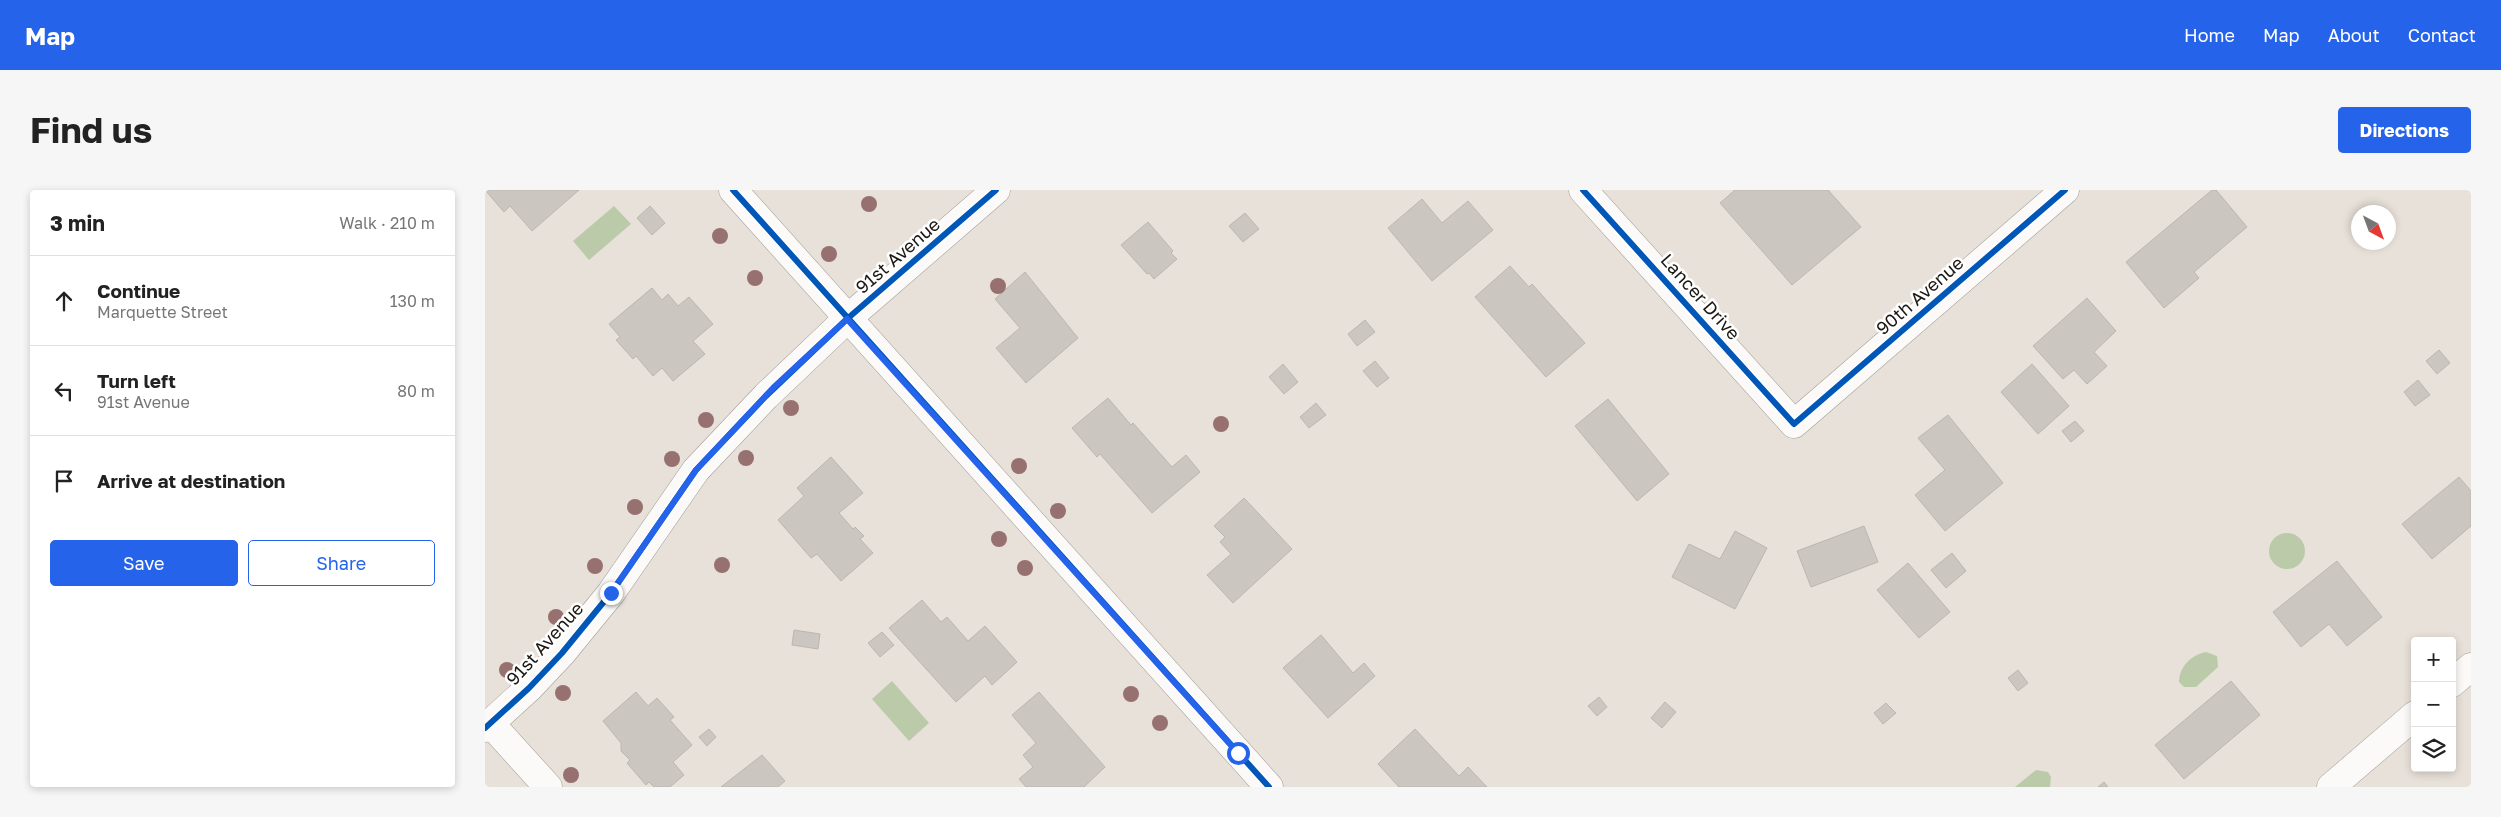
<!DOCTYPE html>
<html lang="en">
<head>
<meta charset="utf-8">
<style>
	:root { --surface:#fff; --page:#f6f6f6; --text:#222; --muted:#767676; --line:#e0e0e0; --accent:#2563eb }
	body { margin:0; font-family:"Golos Text",sans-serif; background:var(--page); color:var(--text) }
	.controls { position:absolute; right:15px; bottom:15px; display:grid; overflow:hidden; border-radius:5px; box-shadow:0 2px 8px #0003 }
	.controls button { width:45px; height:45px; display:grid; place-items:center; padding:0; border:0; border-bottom:1px solid var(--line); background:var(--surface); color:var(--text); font:25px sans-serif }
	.compass { position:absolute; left:1866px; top:15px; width:45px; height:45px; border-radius:50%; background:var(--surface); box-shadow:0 2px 8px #0003; rotate:139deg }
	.stop { position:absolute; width:15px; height:15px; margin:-11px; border:4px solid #2563eb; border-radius:50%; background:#fff }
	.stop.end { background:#2563eb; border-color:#fff; box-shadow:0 1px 5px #0008 }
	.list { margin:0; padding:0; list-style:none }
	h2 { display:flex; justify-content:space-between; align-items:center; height:65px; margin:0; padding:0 20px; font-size:21px }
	h2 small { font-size:16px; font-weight:400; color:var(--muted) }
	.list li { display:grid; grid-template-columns:32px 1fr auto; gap:15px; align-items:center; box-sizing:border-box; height:90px; padding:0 20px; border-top:1px solid var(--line) }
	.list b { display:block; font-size:19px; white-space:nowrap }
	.list p { margin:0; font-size:16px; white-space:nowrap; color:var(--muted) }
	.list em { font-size:16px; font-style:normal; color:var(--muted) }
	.actions { display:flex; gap:10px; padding:15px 20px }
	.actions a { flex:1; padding:11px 0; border:1px solid var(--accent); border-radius:5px; text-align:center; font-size:18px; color:var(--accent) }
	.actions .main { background:var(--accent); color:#fff }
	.icon { flex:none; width:28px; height:28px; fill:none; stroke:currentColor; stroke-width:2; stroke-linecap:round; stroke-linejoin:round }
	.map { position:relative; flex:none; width:1986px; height:597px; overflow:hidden; border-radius:5px }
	header { display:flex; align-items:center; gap:30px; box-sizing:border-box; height:70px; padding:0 25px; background:var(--accent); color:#fff }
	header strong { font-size:24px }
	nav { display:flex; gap:28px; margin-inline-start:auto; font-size:18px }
	.intro { display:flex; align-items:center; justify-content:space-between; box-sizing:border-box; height:120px; padding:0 30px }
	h1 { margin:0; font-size:35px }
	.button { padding:12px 22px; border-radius:5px; background:var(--accent); color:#fff; font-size:18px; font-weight:700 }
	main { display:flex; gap:30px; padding:0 30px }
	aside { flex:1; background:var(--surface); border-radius:5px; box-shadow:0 2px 8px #0003 }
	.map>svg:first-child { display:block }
	.water { fill:#bbcbaa }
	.building { fill:#ccc6c0; stroke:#bcb6b0 }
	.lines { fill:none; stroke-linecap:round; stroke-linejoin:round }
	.minor-casing { stroke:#a29d96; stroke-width:29 }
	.minor { stroke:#fbfaf9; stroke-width:28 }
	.cycleway-casing { stroke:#fff; stroke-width:9 }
	.cycleway { stroke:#0057b8; stroke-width:6 }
	.tree { fill:#977070 }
	.route { stroke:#2563eb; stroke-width:6 }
	.labels { text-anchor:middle; stroke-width:5; stroke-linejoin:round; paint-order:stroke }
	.street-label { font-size:18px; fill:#1c1813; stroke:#fff }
</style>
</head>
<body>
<header>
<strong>Map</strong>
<nav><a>Home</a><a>Map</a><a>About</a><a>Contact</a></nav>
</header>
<div class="intro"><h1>Find us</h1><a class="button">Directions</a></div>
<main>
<aside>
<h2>3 min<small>Walk · 210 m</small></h2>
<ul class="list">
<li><svg class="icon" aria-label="ahead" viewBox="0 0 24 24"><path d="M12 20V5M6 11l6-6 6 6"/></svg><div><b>Continue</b><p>Marquette Street</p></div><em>130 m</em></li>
<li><svg class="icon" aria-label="left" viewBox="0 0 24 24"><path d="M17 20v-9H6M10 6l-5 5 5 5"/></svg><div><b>Turn left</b><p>91st Avenue</p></div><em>80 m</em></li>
<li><svg class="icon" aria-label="arrive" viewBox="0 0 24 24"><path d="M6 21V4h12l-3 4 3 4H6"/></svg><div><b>Arrive at destination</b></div></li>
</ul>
<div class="actions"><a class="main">Save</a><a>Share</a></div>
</aside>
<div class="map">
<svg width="1986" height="597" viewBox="0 0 1986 597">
	<rect width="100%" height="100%" fill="#e7e1d9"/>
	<g class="water">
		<polygon points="129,16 146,34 104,70 88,51"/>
		<circle cx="1802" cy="361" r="18"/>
		<path d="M 1721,462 L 1732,466 L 1733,477 L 1711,497 L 1699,497 L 1694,492 C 1694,477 1706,465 1721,462 Z"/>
		<polygon points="407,491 444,533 424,551 387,509"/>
		<polygon points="1551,580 1563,582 1566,587 1565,597 1530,597"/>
	</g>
	<g class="building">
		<polygon points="0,0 94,0 47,41 25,16 19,22"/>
		<polygon points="1250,0 1343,0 1376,37 1307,95 1235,13"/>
		<polygon points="1727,0 1731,0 1762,37 1709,82 1714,88 1679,118 1641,72"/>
		<polygon points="937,9 957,33 983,11 1008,40 947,91 903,38"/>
		<polygon points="165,16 180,33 167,45 152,28"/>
		<polygon points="760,23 774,39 758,52 744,36"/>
		<polygon points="663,32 688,61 686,63 692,69 669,89 664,83 662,84 636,55"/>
		<polygon points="1025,76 1044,97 1047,94 1100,153 1061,187 990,107"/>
		<polygon points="540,82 593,148 541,193 511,158 535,138 510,109"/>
		<polygon points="167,98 177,110 183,104 193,116 204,107 228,134 208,151 220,164 188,191 177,178 168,186 151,166 148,169 131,150 135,147 124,134"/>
		<polygon points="1602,108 1631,141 1609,162 1622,176 1602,194 1589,180 1578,189 1548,156"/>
		<polygon points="880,130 890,142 872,156 863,144"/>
		<polygon points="1954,160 1965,173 1952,184 1941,171"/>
		<polygon points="890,171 904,188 892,197 878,181"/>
		<polygon points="798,174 813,192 799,204 784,187"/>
		<polygon points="1547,174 1584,216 1553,244 1516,202"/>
		<polygon points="1933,190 1945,205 1930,216 1919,202"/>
		<polygon points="623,208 646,235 648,233 687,277 701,265 715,282 667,323 615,264 612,267 587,238"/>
		<polygon points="1123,209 1184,284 1152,311 1090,236"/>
		<polygon points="831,213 841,225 824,238 815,227"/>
		<polygon points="1463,225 1518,293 1460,341 1430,305 1460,280 1433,248"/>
		<polygon points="1590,231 1599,241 1586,252 1577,241"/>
		<polygon points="346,267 378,303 354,323 368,339 370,337 379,346 375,349 388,363 356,391 332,364 326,368 293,330 319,306 312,298"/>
		<polygon points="1974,287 1986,301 1986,336 1947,369 1917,334"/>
		<polygon points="759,308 807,359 748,413 722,385 746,364 735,352 740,347 729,336"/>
		<polygon points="1379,336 1393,372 1326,397 1312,361"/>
		<polygon points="1250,341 1282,358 1250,419 1187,387 1204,354 1235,369"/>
		<polygon points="1467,363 1481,381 1461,398 1446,380"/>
		<polygon points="1852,371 1897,427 1862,456 1844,434 1816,457 1788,422"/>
		<polygon points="1423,373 1465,422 1434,448 1392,400"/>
		<polygon points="437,410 456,432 462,427 483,451 500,436 532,472 507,495 500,486 471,512 404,438"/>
		<polygon points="309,440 335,444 333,459 307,455"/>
		<polygon points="397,442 409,455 395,467 383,453"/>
		<polygon points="836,445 868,483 879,473 890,486 843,528 798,478"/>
		<polygon points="1533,480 1543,493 1533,501 1523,488"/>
		<polygon points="1746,491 1775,525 1699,589 1670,555"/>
		<polygon points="151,502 163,516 172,508 189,527 185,530 207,555 188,572 199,585 185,597 169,597 164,592 161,595 142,573 145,570 136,561 136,553 118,531"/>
		<polygon points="554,502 620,577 599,597 541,597 534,589 548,577 538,565 551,553 527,525"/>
		<polygon points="1114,507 1122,517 1112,526 1103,516"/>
		<polygon points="1180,512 1191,522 1177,538 1166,528"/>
		<polygon points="1401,513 1411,523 1398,534 1389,523"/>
		<polygon points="224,539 231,547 222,556 214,547"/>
		<polygon points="930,539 974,586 983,577 1002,597 914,597 893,574"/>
		<polygon points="277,565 300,591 293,597 236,597"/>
		<polygon points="1619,592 1623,597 1613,597"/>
	</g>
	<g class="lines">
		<defs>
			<g id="minor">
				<polyline points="248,0 784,597"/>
				<polyline points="1098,0 1309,234 1580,0"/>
				<polyline points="1967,493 1986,477"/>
				<polyline points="5,533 63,597"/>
				<polyline points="0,538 44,498 77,463 126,403 211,280 281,206 362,129 511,0"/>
				<polyline points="1846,597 1930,525"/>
			</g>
		</defs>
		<use href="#minor" class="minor-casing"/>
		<use href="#minor" class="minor"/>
		<defs>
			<g id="cycleway">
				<polyline points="248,0 784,597"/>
				<polyline points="1098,0 1309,234 1580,0"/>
				<polyline points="0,538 44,498 77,463 126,403 211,280 281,206 362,129 511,0"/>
			</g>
		</defs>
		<use href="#cycleway" class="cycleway-casing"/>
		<use href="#cycleway" class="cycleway"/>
	</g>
	<g class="tree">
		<circle cx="384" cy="14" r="8"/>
		<circle cx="235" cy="46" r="8"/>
		<circle cx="344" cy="64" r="8"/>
		<circle cx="270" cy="88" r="8"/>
		<circle cx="513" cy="96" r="8"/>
		<circle cx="306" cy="218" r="8"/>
		<circle cx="221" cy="230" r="8"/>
		<circle cx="736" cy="234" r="8"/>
		<circle cx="261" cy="268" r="8"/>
		<circle cx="187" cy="269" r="8"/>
		<circle cx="534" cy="276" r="8"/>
		<circle cx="150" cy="317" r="8"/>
		<circle cx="573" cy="321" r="8"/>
		<circle cx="514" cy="349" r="8"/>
		<circle cx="237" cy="375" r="8"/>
		<circle cx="110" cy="376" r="8"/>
		<circle cx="540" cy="378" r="8"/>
		<circle cx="71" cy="427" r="8"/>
		<circle cx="22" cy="480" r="8"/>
		<circle cx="78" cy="503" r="8"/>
		<circle cx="646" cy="504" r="8"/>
		<circle cx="675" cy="533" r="8"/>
		<circle cx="86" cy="585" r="8"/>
	</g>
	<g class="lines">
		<polyline class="route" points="126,403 211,280 288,198 362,129 753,563"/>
	</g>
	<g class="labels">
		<g class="street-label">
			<text transform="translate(413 66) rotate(-41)" y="6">91st Avenue</text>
			<text transform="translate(1435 106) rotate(-41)" y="6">90th Avenue</text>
			<text transform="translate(1215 107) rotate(48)" y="6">Lancer Drive</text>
			<text transform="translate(60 454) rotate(-48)" y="6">91st Avenue</text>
		</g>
	</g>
</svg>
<div class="controls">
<button>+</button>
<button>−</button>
<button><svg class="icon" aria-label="layers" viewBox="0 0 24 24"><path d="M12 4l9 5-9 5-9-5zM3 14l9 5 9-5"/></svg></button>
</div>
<svg class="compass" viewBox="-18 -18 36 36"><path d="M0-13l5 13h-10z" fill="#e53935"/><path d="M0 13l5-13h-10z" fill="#767676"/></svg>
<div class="stop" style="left:753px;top:563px"></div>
<div class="stop end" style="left:126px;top:403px"></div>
</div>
</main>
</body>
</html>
